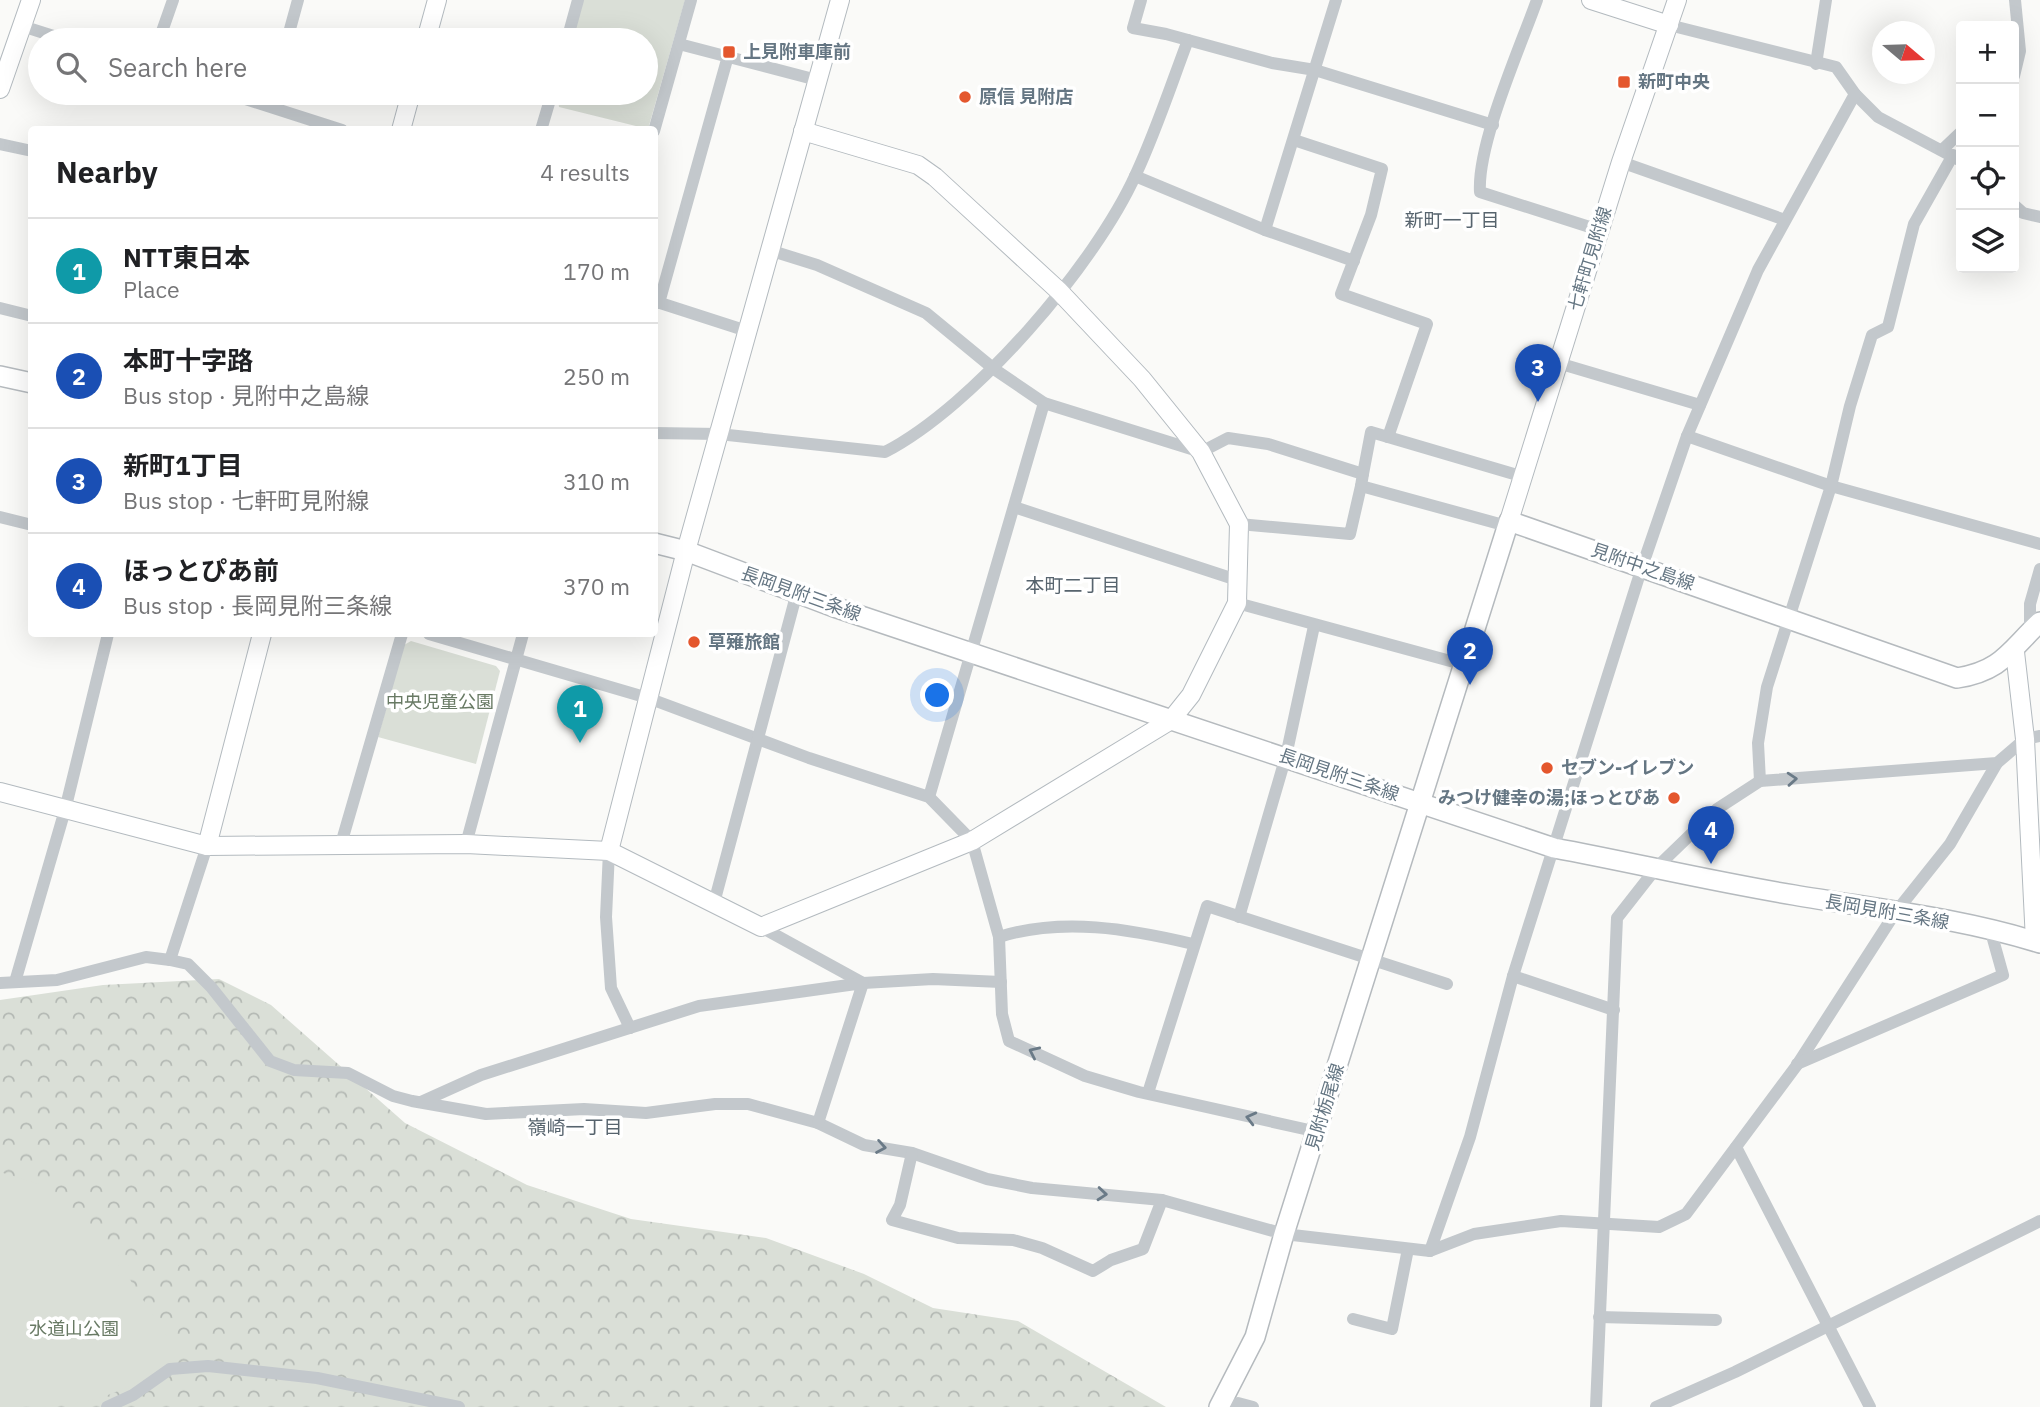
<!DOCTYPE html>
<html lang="en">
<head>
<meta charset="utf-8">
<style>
	:root { --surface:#fff; --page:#f6f6f6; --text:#202124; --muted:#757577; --line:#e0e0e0; --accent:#e4572e }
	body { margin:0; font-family:"IBM Plex Sans","Noto Sans JP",sans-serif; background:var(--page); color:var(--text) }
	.controls { position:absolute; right:21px; top:21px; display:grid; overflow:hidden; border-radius:7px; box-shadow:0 7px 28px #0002 }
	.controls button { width:63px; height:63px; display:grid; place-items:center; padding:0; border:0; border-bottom:2px solid var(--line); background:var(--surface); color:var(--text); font:35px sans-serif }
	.compass { position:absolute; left:1872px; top:21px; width:63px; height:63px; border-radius:50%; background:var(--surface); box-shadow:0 7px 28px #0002; rotate:109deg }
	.you { position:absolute; left:938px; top:696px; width:24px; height:24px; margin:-18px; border:5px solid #fff; border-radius:50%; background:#1a73e8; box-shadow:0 0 0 10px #1a73e833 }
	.badge { display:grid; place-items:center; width:46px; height:46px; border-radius:50%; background:var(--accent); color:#fff; font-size:23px; font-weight:700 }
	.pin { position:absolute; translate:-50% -58px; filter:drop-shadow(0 2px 4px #0008) }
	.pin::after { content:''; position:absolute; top:37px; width:24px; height:21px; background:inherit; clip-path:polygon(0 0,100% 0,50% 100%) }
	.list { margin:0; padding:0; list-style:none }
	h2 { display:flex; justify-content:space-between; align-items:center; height:91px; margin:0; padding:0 28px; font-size:30px }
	h2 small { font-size:23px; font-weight:400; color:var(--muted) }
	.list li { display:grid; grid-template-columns:46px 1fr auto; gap:21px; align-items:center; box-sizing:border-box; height:105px; padding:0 28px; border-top:2px solid var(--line) }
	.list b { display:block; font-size:26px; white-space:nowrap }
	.list p { margin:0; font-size:23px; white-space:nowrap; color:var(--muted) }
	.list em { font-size:23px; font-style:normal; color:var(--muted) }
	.icon { flex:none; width:38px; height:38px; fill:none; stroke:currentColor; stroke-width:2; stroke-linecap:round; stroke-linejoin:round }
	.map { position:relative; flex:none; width:2040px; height:1407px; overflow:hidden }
	.search { position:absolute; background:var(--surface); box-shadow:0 7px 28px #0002; left:28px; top:28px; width:630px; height:77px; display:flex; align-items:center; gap:18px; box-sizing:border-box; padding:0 24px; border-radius:38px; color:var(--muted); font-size:26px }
	.panel { position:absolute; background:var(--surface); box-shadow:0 7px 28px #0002; left:28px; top:126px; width:630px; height:511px; border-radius:7px }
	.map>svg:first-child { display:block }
	.forest { fill:url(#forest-crowns) }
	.park { fill:#dadfd7 }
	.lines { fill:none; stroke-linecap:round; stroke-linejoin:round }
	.secondary-casing { stroke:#b3babf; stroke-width:20 }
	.primary-casing { stroke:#b5babe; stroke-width:22 }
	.street { stroke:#c3c8cc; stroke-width:12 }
	.secondary { stroke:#fff; stroke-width:18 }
	.primary { stroke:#fff; stroke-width:19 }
	.oneway { stroke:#6a7a87 }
	.poi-dot { fill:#e4572e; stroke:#fff; stroke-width:2.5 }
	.labels { text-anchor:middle; stroke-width:7; stroke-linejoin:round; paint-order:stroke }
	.poi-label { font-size:18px; font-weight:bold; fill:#657683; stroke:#fff; text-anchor:start }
	.street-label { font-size:18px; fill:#657683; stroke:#fff }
	.park-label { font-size:18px; fill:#687a64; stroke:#fff }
	.neighbourhood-label { font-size:19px; fill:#57646e; stroke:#fff }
</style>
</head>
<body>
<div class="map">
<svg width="2040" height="1407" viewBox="0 0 2040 1407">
	<defs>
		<pattern id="forest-crowns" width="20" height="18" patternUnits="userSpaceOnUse" patternTransform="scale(1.75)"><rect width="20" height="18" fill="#dadfd7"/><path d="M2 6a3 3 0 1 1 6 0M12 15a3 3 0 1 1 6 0" fill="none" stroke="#b4b9b4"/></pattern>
	</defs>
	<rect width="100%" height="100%" fill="#fafaf8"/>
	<polygon class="forest" points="219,979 271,1005 405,1123 527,1185 631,1219 766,1238 864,1274 933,1308 1018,1321 1166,1407 0,1407 0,1000 103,985"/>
	<g class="park">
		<polygon points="583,0 685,0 648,129 559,107 557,93 646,93 646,40 572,40"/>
		<polygon points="411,641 496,666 500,671 476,764 378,737 404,645"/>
		<path d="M 0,1172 L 42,1185 L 125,1272 L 179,1355 C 112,1403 81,1407 0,1407 Z"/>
	</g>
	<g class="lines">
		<defs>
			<g id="secondary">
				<polyline points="1591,0 1669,25"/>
				<polyline points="426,40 437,0"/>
				<polyline points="0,89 31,0"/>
				<polyline points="401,130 411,93"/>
				<polyline points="1509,521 1621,162 1677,0"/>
				<polyline points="2015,652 2025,739 2035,941"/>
				<polyline points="0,792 207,846 466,844 609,851 761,927 972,841 1171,720 1191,695 1237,603 1239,524 1201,452 1142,379 1059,291 935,177 918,165 803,131"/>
				<polyline points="207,846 262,634"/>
				<polyline points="609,851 686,551 840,0"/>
			</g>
			<g id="primary">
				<polyline points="0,376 32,383"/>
				<path d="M 654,543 L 686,551 L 834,607 L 1554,848 C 1635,863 1714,882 1794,895 C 1876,909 1961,918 2040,943"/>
				<path d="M 1219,1407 L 1255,1337 L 1284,1234 L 1509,521 L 1957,678 C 2002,671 2010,650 2040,622"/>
			</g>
		</defs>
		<use href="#secondary" class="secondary-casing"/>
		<use href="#primary" class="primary-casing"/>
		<g class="street">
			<polyline points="1141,0 1133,28 1166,34 1272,63 1315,70 1493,125"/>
			<path d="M 1537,0 C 1520,48 1477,144 1480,192 L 1599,230"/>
			<polyline points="1669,25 1836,67 1855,94 1878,117 1961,161"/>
			<polyline points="22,26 66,40"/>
			<polyline points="159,40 173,0"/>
			<polyline points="287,40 298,0"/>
			<polyline points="567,40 578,0"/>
			<polyline points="679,44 817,80"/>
			<polyline points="1816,64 1826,0"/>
			<polyline points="2014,76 2020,51 2015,0"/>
			<polyline points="227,93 342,130"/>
			<polyline points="541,130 552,93"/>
			<polyline points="654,131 691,0"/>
			<polyline points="1294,140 1382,169 1371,215 1341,294 1427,324 1388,437"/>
			<polyline points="0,144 32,151"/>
			<polyline points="1942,150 1961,132"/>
			<polyline points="1621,162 1785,220"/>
			<polyline points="1135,176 1265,230 1354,261"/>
			<polyline points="2014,205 2023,213 2040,217"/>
			<polyline points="1265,230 1336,0"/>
			<polyline points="769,250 817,265 926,313 994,369 1044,403 1201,452 1228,438 1268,444 1363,474 1361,486 1507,526"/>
			<polyline points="654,301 747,331"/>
			<polyline points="659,303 728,56"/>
			<polyline points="0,308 32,316"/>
			<polyline points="1558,363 1700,405"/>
			<path d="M 654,433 L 719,434 L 885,452 C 974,406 1095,265 1136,174 C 1156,131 1171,85 1188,40"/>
			<polyline points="1687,436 1831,486 2040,544"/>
			<polyline points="1363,474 1371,432 1524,477"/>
			<polyline points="1014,507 1237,580"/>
			<polyline points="0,517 32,525"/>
			<polyline points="1239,524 1350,534 1361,486"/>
			<polyline points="1237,603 1465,665"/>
			<polyline points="2030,632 2030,604 2040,569"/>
			<polyline points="429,634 648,698 809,758 929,797 972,841 999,937 1002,1014 1009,1041 1085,1076 1139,1092 1318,1132"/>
			<polyline points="1760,781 1758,743 1767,687 1831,486 1850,406 1872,335 1888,327 1914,224 1953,155"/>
			<polyline points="929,797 1044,403"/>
			<polyline points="341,844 402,634"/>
			<polyline points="466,844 523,634"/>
			<polyline points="609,851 606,917 611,988 630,1028"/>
			<polyline points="714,903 797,592"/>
			<polyline points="1239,917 1286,756 1314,626"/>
			<polyline points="761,927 863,983 933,979 1001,982"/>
			<path d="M 999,937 C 1062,917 1130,929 1193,944"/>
			<polyline points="170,960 207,846"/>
			<polyline points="1513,976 1614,1010"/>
			<polyline points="15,982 65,810 108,634"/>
			<polyline points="0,983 57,980 146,957 170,960 188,964 211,987 270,1061 294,1070 348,1073 393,1096 412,1101 486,1114 584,1109 646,1113 715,1104 748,1104 818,1123 864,1145 912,1153 987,1179 1032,1188 1162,1200 1284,1234 1430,1251 1474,1234 1561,1221 1659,1227 1686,1214 1797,1065 1895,913 1950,844 1997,763"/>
			<polyline points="1797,1064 2003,975 1991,932"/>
			<polyline points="1148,1093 1207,906 1447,984"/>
			<polyline points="421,1102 481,1075 699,1006 863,983 818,1123"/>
			<polyline points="1736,1147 1870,1407"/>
			<polyline points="912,1153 900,1205 892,1220 958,1238 1013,1240 1042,1248 1093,1271 1111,1260 1143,1249 1162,1200"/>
			<polyline points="1430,1251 1470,1137 1513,976 1642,567 1687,436 1758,270 1855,94"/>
			<polyline points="1599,1317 1716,1320"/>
			<polyline points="1353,1319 1392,1329 1408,1249"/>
			<polyline points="107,1407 133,1395 170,1369 208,1366 317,1378 459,1407"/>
			<polyline points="1230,1407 1238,1403 1253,1407"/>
			<polyline points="1596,1407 1617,918 1657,867 1717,809 1760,781 1997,763 2025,739 2040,736"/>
			<polyline points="1656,1407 1735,1372 2040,1221"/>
		</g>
		<use href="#secondary" class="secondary"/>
		<use href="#primary" class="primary"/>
	</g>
	<defs><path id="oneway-chevron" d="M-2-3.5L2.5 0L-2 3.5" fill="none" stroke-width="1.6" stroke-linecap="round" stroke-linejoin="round" transform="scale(1.75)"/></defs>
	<g class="oneway">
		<use href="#oneway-chevron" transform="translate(1792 779) rotate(-4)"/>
		<use href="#oneway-chevron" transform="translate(1034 1052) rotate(-155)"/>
		<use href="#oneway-chevron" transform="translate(1251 1118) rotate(-166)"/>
		<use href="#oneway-chevron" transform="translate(881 1147) rotate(10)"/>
		<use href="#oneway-chevron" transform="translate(1102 1194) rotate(5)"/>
	</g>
	<g class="poi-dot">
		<rect x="722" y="45" width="14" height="14" rx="3.5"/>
		<rect x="1617" y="75" width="14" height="14" rx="3.5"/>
		<circle cx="965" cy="97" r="7"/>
		<circle cx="694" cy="642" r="7"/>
		<circle cx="1547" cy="768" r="7"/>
		<circle cx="1674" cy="798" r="7"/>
	</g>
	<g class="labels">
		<g class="poi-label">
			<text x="743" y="58">上見附車庫前</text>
			<text x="1638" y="88">新町中央</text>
			<text x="979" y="103">原信 見附店</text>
			<text x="708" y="648">草薙旅館</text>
			<text x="1561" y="774">セブン-イレブン</text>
			<text x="1660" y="804" text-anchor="end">みつけ健幸の湯;ほっとぴあ</text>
		</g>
		<g class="street-label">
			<text transform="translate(1590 259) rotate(-73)" y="6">七軒町見附線</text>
			<text transform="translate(1643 567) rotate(19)" y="6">見附中之島線</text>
			<text transform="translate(801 594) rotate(20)" y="6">長岡見附三条線</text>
			<text transform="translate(1339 775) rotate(19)" y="6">長岡見附三条線</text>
			<text transform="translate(1887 912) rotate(10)" y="6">長岡見附三条線</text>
			<text transform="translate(1325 1107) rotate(-73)" y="6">見附栃尾線</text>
		</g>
		<g class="park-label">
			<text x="440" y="708">中央児童公園</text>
			<text x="74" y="1335">水道山公園</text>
		</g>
		<g class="neighbourhood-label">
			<text x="1452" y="227">新町一丁目</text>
			<text x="1073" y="592">本町二丁目</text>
			<text x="575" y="1134">嶺崎一丁目</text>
		</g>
	</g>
</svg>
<div class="controls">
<button>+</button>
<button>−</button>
<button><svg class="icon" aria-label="locate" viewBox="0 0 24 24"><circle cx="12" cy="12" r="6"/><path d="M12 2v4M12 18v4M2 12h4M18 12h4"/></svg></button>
<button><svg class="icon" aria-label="layers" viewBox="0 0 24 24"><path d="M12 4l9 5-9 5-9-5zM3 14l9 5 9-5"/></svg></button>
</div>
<svg class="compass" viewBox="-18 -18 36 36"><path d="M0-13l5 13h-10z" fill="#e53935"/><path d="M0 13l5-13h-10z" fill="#757577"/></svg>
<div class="you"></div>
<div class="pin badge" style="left:580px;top:743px;background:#0f9aa8">1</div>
<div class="pin badge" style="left:1470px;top:685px;background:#1a4fb4">2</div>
<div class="pin badge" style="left:1538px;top:402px;background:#1a4fb4">3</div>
<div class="pin badge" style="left:1711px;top:864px;background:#1a4fb4">4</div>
<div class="search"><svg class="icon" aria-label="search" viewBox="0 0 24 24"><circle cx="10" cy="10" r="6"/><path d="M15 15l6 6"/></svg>Search here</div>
<section class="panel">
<h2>Nearby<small>4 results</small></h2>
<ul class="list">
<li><span class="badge" style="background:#0f9aa8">1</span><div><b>NTT東日本</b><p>Place</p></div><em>170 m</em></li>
<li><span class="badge" style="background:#1a4fb4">2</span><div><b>本町十字路</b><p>Bus stop · 見附中之島線</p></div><em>250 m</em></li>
<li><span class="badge" style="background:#1a4fb4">3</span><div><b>新町1丁目</b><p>Bus stop · 七軒町見附線</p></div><em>310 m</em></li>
<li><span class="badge" style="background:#1a4fb4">4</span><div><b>ほっとぴあ前</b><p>Bus stop · 長岡見附三条線</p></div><em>370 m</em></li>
</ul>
</section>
</div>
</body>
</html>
